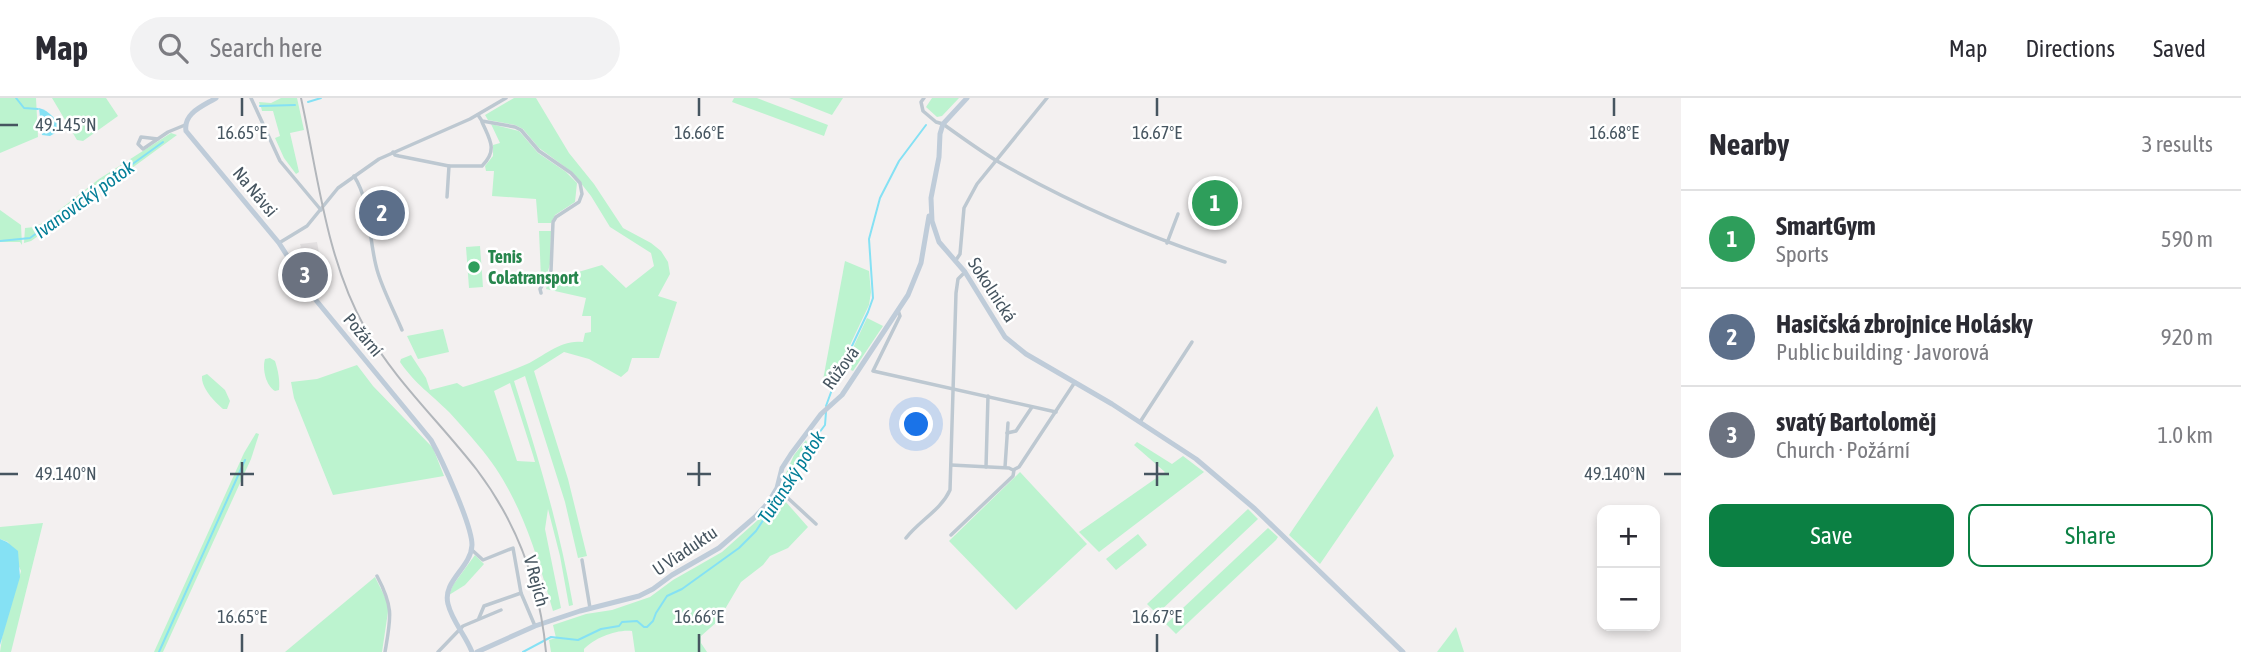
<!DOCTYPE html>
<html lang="en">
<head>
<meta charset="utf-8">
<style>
	:root { --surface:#fff; --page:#f2f2f3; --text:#2b2b33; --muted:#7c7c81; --line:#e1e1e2; --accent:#0b8043 }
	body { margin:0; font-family:"Asap Condensed",sans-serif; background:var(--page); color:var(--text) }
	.controls { position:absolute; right:21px; bottom:21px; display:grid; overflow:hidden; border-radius:14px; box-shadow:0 4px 10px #0003 }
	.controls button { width:63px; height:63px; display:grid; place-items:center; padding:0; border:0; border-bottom:2px solid var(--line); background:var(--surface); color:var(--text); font:35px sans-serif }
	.you { position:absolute; left:917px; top:327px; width:24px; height:24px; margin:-18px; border:5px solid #fff; border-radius:50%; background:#1a73e8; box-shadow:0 0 0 10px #1a73e833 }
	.badge { display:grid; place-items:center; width:46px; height:46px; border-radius:50%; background:var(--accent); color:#fff; font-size:23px; font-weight:700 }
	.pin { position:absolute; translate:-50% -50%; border:4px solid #fff; box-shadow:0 2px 7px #0006 }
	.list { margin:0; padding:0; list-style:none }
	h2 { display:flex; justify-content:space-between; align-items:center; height:91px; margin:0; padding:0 28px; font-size:30px }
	h2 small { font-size:23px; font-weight:400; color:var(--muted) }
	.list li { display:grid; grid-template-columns:46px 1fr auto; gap:21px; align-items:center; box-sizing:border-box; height:98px; padding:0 28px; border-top:2px solid var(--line) }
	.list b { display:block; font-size:26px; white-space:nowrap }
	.list p { margin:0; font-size:23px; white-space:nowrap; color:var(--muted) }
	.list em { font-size:23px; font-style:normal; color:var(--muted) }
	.actions { display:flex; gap:14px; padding:21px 28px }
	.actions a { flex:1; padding:16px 0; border:2px solid var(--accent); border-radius:14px; text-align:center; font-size:24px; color:var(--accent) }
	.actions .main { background:var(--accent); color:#fff }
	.icon { flex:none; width:38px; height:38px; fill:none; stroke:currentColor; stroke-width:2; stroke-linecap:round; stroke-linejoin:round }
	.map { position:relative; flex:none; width:1681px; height:554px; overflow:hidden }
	header { display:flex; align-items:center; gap:42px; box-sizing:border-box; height:98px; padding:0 35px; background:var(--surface); border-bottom:2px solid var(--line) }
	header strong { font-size:33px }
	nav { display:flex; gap:38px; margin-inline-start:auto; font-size:24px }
	.search { width:490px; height:63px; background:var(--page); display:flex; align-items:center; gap:18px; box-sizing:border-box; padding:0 24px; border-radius:38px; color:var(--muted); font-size:26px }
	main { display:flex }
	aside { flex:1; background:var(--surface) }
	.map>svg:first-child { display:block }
	.education { fill:#e4e1e2 }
	.green { fill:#bcf3cf; fill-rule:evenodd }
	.water { fill:#85e1f4 }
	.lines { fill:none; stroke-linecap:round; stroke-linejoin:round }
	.stream { stroke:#85e1f4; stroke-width:2 }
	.street { stroke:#bdc8d1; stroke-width:3.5 }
	.secondary { stroke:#bfccd9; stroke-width:5 }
	.rail { stroke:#b2b6bb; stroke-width:2 }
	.ticks { fill:none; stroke:#465560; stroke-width:2.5 }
	.leisure-dot { fill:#2e9e5b; stroke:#fff; stroke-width:2.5 }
	.labels { text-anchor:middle; stroke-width:5; stroke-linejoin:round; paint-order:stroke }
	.street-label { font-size:18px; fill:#465560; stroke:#fff }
	.leisure-label { font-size:18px; font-weight:bold; fill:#27864d; stroke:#fff; text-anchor:start }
	.water-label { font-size:19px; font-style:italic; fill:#037e97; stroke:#fff }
	.ticks-label { font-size:18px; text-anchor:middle; fill:#465560; stroke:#fff; stroke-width:5; stroke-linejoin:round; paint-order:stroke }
</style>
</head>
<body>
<header>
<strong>Map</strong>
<div class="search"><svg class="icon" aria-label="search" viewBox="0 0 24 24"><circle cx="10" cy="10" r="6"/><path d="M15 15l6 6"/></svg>Search here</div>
<nav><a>Map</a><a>Directions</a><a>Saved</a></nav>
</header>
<main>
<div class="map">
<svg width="1681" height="554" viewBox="0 0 1681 554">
	<rect width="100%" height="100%" fill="#f3f0f0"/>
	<polygon class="education" points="317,144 323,176 309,184 304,178 306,175 303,176 290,155 301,149 300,146"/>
	<g class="green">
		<polygon points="0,0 36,0 38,39 0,55"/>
		<polygon points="52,0 106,0 118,18 83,43 77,42"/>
		<polygon points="281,0 297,0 304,32 290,35 299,74 296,76 284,60 275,40 280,38 273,13 262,13 261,9 266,8 260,8 259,4 271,5"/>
		<path d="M 514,0 L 536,0 L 569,55 L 594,86 L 623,130 L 651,145 L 661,153 L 668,164 L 670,176 L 658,198 L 677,204 L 659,260 L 632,260 L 628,273 L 621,279 L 589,261 L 564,254 L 534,273 L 568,381 L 587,458 L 578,460 L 565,404 L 525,278 L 514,283 C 538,359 559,427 573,507 L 569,508 L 560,458 L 548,411 L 545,431 L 561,510 L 553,513 C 536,454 519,394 478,347 C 469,336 459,325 449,314 C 431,296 416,287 400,264 L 401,261 L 411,257 L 426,280 L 430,292 L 457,285 L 463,289 C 485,282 506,275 527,266 C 544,258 561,241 583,244 L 585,235 L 591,234 L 591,218 L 582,218 L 586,200 L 546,191 L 548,183 L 602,167 L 626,190 L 654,168 L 651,155 L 610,129 L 591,98 L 572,74 L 539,50 L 523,31 L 515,27 L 488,22 L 485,17 ZM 510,285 L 533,357 L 535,364 L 517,363 L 494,293 Z"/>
		<polygon points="734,0 757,0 828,27 824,38 732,4"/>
		<polygon points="789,0 843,0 832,17"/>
		<polygon points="932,0 959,0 942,18 937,19 926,9"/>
		<polygon points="491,26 519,33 538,55 566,74 577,85 575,104 555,117 551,125 538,125 536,101 492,98 494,73 486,73 485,68 493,58 493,47 500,45"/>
		<polygon points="171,35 177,37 61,122 31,143 24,145 25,130 35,129 44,124 99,81"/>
		<polygon points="0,112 21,127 22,147 20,144 0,144"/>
		<polygon points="539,133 551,133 550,166 546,180 541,180"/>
		<polygon points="480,148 483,189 469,190 466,149"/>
		<polygon points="845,163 869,173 871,194 869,207 832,285 823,282"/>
		<polygon points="867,220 883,228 853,273 844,269"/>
		<polygon points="443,231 449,254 418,261 407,238"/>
		<path d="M 270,260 L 275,263 C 278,272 280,282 279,292 L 275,293 C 266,288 262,271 265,261 Z"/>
		<polygon points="357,267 373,288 433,350 444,378 333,397 294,300 291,284 317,281"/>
		<path d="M 207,276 L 225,292 L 230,303 L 227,311 L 223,311 C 214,303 201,290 202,278 Z"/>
		<polygon points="1377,308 1394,358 1320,466 1289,437"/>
		<polygon points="256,335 259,336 251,361 163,554 154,554 244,355"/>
		<path d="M 806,342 L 809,349 L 794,365 L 798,367 C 792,379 792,393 785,403 L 808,429 L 788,450 L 770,458 L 763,467 L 741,484 L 718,523 L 701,538 L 701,545 L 707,554 L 635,554 L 632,533 C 617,531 594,540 584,551 L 584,554 L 551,554 L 549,542 L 556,540 L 553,527 L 586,516 L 612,512 L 650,499 L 673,482 L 722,454 L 759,421 L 775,400 L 794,357 Z"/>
		<polygon points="1137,344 1172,366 1183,358 1204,374 1099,454 1079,434 1165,374 1134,347"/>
		<polygon points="1020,374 1087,446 1016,512 949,443"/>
		<polygon points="1248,411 1258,421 1157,516 1147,506"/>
		<polygon points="43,425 11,554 0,554 3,533 21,473 8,444 0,441 0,429"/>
		<polygon points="1268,430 1278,439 1276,442 1176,536 1166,526"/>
		<polygon points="1138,436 1147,447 1116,472 1106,461"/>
		<polygon points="475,457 484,466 465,487 449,497 453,487"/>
		<polygon points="375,479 389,507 382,554 285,554"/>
		<polygon points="1456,529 1464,554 1437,554"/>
	</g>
	<g class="water">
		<path d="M 39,10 C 49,12 57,23 62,31 L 50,38 L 42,37 Z"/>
		<polygon points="0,441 7,444 18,453 20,479 0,547"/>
	</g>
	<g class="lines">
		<g class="stream">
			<polyline points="16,0 24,10 38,11"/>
			<polyline points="308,4 321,0"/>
			<polyline points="260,8 295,7"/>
			<polyline points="0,143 30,140 163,44"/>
			<polyline points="826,308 834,286 868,214 873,200 869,141 880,100 899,63 926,27"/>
			<polyline points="159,554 245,362"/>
			<polyline points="523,554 551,539 578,542 601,531 619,528 622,524 637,523 644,529 647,529 653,523 656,515 667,498 682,491 739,450 756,433 793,377 801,359 825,327 826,314"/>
		</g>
		<g class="street">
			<polyline points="251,0 280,63 321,112"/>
			<path d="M 924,0 L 921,4 L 923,13 L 936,24 L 943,26 C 961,39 979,52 997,63 C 1070,105 1146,138 1225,164"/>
			<polyline points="478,17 482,23 515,29 521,32 539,53 571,75 580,85 582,96 579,104 556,119 553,124 551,173 540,191 541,195"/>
			<polyline points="158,41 141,39 138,46 143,51 168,34 185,27"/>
			<path d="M 393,54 L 395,57 L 399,58 L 449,68 L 482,68 C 498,52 490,42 482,24"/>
			<path d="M 354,78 C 372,106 368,144 378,175 C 384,194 394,213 402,232"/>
			<polyline points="447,99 449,68"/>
			<polyline points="279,145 307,128 338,90 379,61 470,21 506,0"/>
			<polyline points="1167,145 1178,116"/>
			<polyline points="956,162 960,156 964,110 977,86 1047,0"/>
			<polyline points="898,212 900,218 873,273 1056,314"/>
			<polyline points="1140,324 1192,244"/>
			<polyline points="1007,335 1016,333 1032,309"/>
			<polyline points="951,367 1009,370 1013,372 1019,369 1075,284"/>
			<polyline points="986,369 988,298"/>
			<polyline points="1005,369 1008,325"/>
			<polyline points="777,390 816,426"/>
			<polyline points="951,437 1013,378 1014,372"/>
			<path d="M 906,440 C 919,423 941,412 950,392 L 956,195 L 958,181 L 965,174"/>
			<polyline points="472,452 483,462 513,450 521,495 535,528"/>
			<polyline points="582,462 590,510"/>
			<path d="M 377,478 C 394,510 391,519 385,554"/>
			<polyline points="479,520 484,508 521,495"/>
			<polyline points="438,554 463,528 501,512"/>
		</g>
		<g class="secondary">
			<path d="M 216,0 C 203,8 183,15 186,33 L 279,145 L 315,201 L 431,342 C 442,362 472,427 472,447 C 471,470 442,483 448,506 C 452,523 466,538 472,554"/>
			<polyline points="967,0 943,26 940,36 939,59 931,100 932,123 939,144 965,174 1005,239 1026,256 1112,306 1196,361 1255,411 1403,554"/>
			<polyline points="477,554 535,528 580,513 639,498 653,491 672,477 719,450 755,419 768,405 777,390 782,370 791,356 821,316 842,297 908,197 921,165 929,118"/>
		</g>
		<path class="rail" d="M 301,0 C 318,77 326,161 365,230 C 395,283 440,324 477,372 C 517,425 540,488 546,554"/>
	</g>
	<path class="ticks" d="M 242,0 L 242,18M 699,0 L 699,18M 1157,0 L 1157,18M 1614,0 L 1614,18M 0,27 L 18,27M 242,364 L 242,388M 699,364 L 699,388M 1157,364 L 1157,388M 0,376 L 18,376M 230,376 L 254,376M 687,376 L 711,376M 1144,376 L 1169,376M 1664,376 L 1681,376M 242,536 L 242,554M 699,536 L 699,554M 1157,536 L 1157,554"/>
	<circle class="leisure-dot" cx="474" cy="169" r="7"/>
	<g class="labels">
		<g class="street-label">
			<text transform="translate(255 94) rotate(50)" y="6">Na Návsi</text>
			<text transform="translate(992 192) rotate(57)" y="6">Sokolnická</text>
			<text transform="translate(363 237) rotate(50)" y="6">Požární</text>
			<text transform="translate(841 270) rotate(-54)" y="6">Růžová</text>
			<text transform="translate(685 453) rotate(-34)" y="6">U Viaduktu</text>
			<text transform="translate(536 483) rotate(75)" y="6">V Rejích</text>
		</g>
		<g class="leisure-label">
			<text x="488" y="165">Tenis<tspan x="488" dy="21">Colatransport</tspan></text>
		</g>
		<g class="water-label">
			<text transform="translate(84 101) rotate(-36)" y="7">Ivanovický potok</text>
			<text transform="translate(791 379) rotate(-57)" y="7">Tuřanský potok</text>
		</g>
	</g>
	<g class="ticks-label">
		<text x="66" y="33">49.145°N</text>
		<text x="242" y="41">16.65°E</text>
		<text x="699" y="41">16.66°E</text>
		<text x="1157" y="41">16.67°E</text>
		<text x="1614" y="41">16.68°E</text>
		<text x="66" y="382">49.140°N</text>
		<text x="1615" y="382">49.140°N</text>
		<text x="242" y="525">16.65°E</text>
		<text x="699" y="525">16.66°E</text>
		<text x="1157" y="525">16.67°E</text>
	</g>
</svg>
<div class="controls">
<button>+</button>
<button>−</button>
</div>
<div class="you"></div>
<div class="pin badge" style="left:1215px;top:105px;background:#2e9e5b">1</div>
<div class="pin badge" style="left:382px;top:115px;background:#5c6f8a">2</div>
<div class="pin badge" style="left:305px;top:177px;background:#6b7280">3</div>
</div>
<aside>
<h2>Nearby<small>3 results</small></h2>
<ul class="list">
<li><span class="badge" style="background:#2e9e5b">1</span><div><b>SmartGym</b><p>Sports</p></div><em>590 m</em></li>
<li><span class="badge" style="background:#5c6f8a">2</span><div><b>Hasičská zbrojnice Holásky</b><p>Public building · Javorová</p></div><em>920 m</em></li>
<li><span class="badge" style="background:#6b7280">3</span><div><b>svatý Bartoloměj</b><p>Church · Požární</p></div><em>1.0 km</em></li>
</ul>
<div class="actions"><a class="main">Save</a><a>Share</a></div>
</aside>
</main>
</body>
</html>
